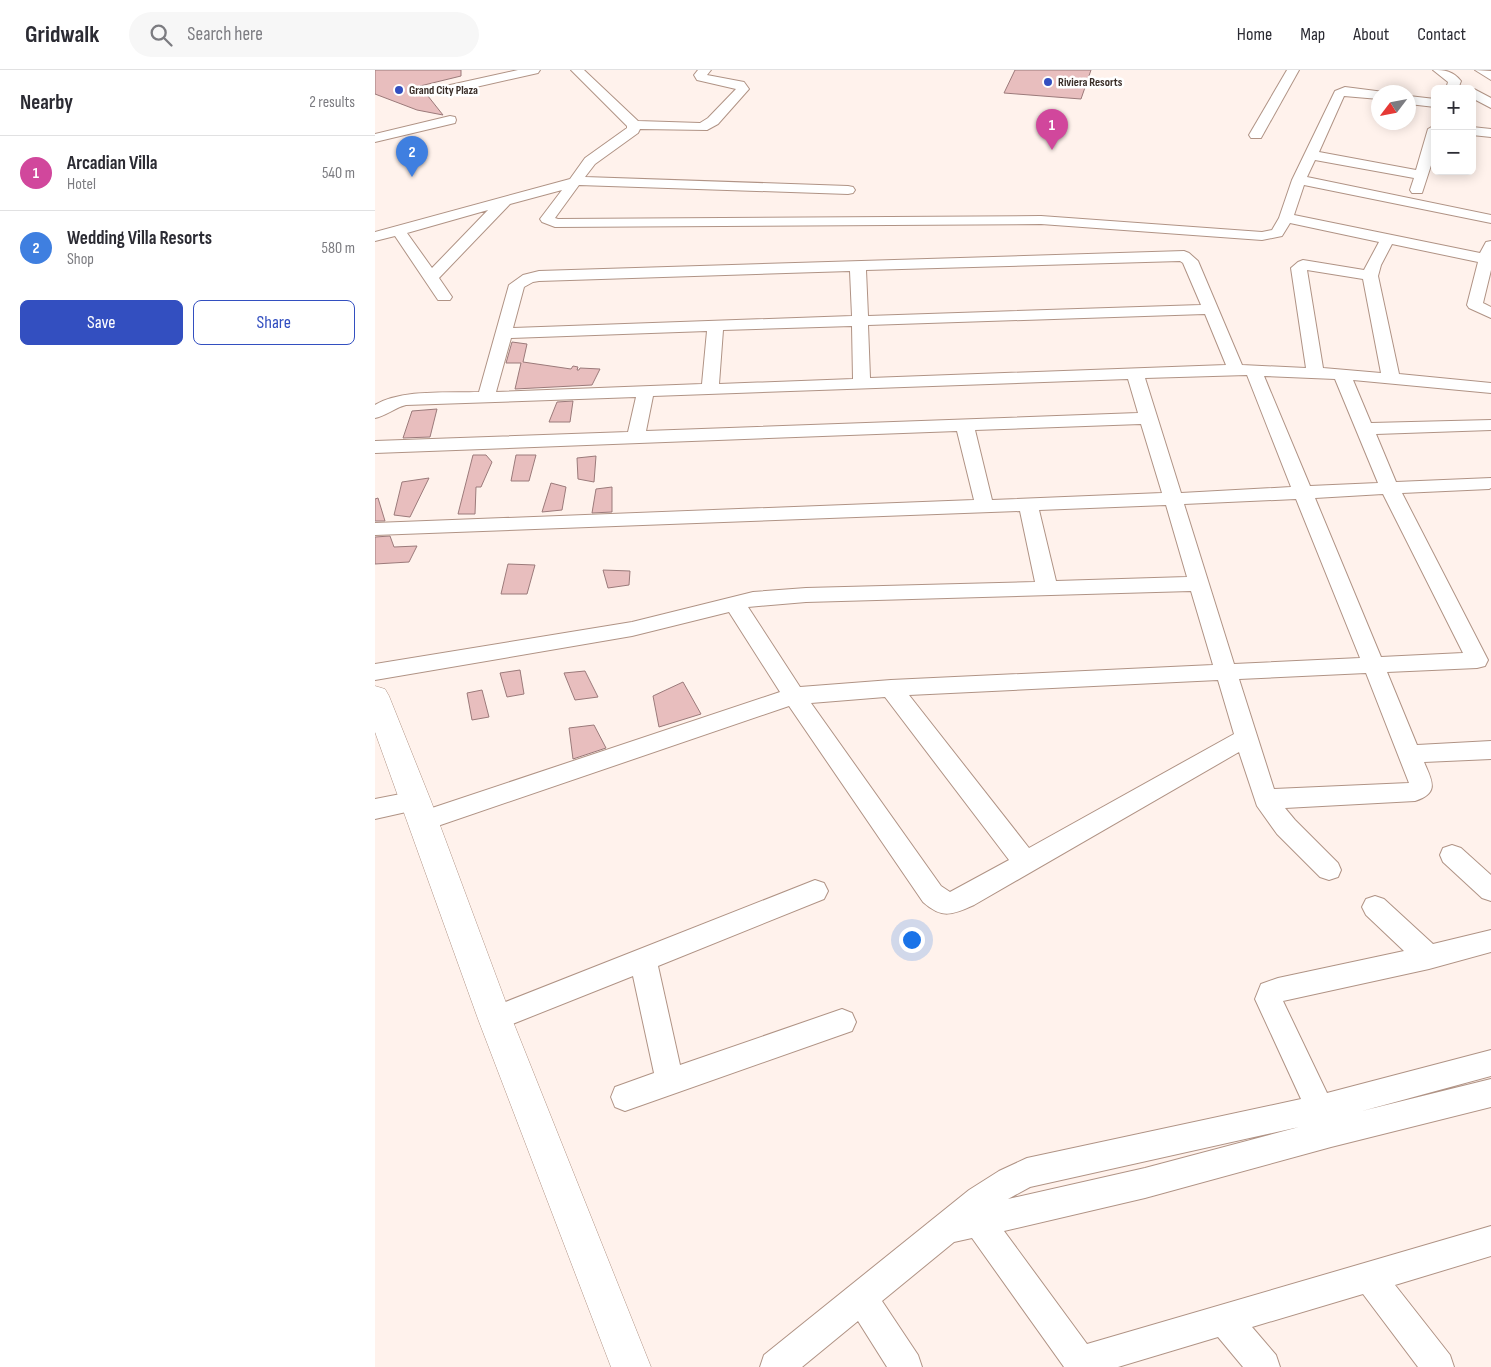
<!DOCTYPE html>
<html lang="en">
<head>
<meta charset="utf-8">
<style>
	:root { --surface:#fff; --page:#f7f7f7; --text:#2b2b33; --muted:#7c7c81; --line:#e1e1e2; --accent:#334fc0 }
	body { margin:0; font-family:"Sofia Sans Condensed",sans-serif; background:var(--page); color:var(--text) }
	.controls { position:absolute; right:15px; top:15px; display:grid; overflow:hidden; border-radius:8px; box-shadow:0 2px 12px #0003 }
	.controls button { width:45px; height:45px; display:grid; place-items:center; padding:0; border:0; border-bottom:1px solid var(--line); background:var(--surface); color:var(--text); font:25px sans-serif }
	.compass { position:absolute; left:996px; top:15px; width:45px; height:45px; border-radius:50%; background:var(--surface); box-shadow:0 2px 12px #0003; rotate:238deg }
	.you { position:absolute; left:536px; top:869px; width:18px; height:18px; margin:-12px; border:4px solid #fff; border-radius:50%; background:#1a73e8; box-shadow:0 0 0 8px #1a73e833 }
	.badge { display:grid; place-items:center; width:32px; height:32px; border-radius:50%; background:var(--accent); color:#fff; font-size:16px; font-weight:700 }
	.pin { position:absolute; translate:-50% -41px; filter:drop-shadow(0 1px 2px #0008) }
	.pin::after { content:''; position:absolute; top:26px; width:18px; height:15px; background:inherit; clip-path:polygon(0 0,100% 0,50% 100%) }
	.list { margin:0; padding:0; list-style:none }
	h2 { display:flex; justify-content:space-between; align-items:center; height:65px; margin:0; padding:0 20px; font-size:21px }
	h2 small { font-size:16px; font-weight:400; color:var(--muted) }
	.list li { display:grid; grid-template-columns:32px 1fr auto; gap:15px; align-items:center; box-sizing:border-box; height:75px; padding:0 20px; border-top:1px solid var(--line) }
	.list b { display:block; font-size:19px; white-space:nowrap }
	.list p { margin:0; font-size:16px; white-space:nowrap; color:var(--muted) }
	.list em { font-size:16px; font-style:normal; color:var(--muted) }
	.actions { display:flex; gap:10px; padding:15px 20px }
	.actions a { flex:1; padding:11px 0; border:1px solid var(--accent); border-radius:8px; text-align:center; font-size:18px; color:var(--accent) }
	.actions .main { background:var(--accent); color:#fff }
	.icon { flex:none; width:28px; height:28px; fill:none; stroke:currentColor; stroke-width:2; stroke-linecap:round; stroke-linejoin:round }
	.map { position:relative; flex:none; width:1116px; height:1297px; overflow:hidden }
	header { display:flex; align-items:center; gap:30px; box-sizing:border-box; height:70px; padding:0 25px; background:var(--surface); border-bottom:1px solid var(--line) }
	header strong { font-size:24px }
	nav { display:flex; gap:28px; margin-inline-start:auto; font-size:18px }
	.search { width:350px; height:45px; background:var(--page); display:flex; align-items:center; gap:12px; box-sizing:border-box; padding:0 18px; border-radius:28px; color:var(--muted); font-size:19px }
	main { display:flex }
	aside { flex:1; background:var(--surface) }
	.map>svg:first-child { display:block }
	.building { fill:#e8bebe; stroke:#9b7a7a }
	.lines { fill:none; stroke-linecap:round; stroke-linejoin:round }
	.street-casing { stroke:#b09385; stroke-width:2 }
	.secondary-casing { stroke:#b09385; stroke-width:1 }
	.street { fill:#fff; fill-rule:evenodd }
	.secondary { fill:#fff; fill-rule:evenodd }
	.poi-dot { fill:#334fc0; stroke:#fff; stroke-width:2 }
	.labels { text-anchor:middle; stroke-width:5; stroke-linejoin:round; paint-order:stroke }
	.far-poi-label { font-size:12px; font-weight:bold; fill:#382c26; stroke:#fff; text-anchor:start }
</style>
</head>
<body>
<header>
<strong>Gridwalk</strong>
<div class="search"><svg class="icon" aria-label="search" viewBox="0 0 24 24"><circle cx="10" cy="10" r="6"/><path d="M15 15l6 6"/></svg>Search here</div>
<nav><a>Home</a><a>Map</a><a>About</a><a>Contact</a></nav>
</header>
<main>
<aside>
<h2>Nearby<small>2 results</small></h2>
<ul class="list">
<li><span class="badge" style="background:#d1479c">1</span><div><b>Arcadian Villa</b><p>Hotel</p></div><em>540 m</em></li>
<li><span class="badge" style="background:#3f7fe0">2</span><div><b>Wedding Villa Resorts</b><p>Shop</p></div><em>580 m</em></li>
</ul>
<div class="actions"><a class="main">Save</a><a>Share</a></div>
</aside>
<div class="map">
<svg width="1116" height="1297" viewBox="0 0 1116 1297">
	<rect width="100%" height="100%" fill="#fff2ec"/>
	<g class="building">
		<polygon points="0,0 86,0 86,6 45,16 68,45 42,40 0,24"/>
		<polygon points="640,0 716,0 706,29 629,23"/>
		<polygon points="137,272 152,274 148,292 196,299 198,296 203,297 202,300 204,300 205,298 225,299 217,315 140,319 146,293 131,293"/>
		<polygon points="198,331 195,352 174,352 182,332"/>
		<polygon points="62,339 55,367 28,368 37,341"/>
		<polygon points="98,385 111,385 117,392 106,417 101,417 100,444 83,444"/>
		<polygon points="141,385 161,385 154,411 136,411"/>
		<polygon points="221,386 219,412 203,409 202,388"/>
		<polygon points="54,408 35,447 19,445 27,412"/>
		<polygon points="176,413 191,417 187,440 167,442"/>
		<polygon points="237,417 237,442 217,443 221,419"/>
		<polygon points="3,428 10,451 0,451 0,429"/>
		<polygon points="15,466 19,477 42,476 34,492 0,494 0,467"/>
		<polygon points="133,494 160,495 152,524 126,524"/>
		<polygon points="228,500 255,501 254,515 233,518"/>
		<polygon points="145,600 149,624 132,627 125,603"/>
		<polygon points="210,601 223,627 200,630 189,603"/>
		<polygon points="308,612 326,644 284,657 278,626"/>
		<polygon points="107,620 114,647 97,650 92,623"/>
		<polygon points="219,655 231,678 198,689 194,658"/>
	</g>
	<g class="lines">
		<defs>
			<g id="street">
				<polygon points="143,0 165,0 163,3 70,24 64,20 66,17"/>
				<path d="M 196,0 L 209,0 L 263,51 L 325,53 L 333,48 L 361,19 L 322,10 L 319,5 L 323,0 L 336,0 L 332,5 L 369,12 L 374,19 L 343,54 L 332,60 L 265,59 L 263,63 L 220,94 L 210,107 L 473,116 L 478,117 L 480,120 L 478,123 L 473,124 L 204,115 L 180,148 L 183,149 L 666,146 L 887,162 L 897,160 L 904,148 L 917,110 L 960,21 L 970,17 L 1009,22 L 1004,22 L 1004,29 L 969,26 L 944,82 L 1041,100 L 1053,59 L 1060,55 L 1060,83 L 1047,123 L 1037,123 L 1035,120 L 1039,108 L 940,90 L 932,107 L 1116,145 L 1116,153 L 929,115 L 919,145 L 1105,183 L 1111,172 L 1116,171 L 1116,200 L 1108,233 L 1116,237 L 1116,248 L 1094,238 L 1092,235 L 1103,192 L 1017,174 L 1006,195 L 1003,206 L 1024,304 L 1116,313 L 1116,323 L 978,310 L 996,353 L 1116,350 L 1116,360 L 1001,364 L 1021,412 L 1116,408 L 1116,418 L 1114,419 L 1027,423 L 1113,590 L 1110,596 L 1102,598 L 1012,602 L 1042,675 L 1116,671 L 1116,689 L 1049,692 C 1057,711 1065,723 1040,731 L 910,738 L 920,750 L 963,793 L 966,800 L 963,807 L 954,810 L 945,807 L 902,764 L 882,736 L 864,682 L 599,835 C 577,845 567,849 548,832 L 414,636 L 48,761 L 39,758 L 36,751 L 39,744 L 405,622 L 354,542 L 257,566 L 0,610 L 0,594 L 257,552 L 378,522 L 431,518 L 660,512 L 645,441 L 0,465 L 0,453 L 599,430 L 582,361 L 0,383 L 0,371 L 253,362 L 261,327 L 31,335 C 19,338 11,346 0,348 L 0,335 C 26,319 73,323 104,322 L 134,215 L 148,205 L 164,201 L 809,181 L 814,183 L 823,191 L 867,295 L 931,298 L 916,198 L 923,192 L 928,190 L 989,200 L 1004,172 L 915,153 L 907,166 L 887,170 L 666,154 L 180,157 L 167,152 L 165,149 L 187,120 L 135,134 L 64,208 L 77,227 L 75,230 L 63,230 L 20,166 L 0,171 L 0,162 L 195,109 L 210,88 L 252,58 L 252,56 ZM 113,140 L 57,198 L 32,163 ZM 805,191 L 808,193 L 826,235 L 493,246 L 491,200 ZM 932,200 L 988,209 L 1006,303 L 948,298 ZM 475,201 L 477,246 L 138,258 L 149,217 L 158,212 L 164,211 ZM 830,244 L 851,295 L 495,308 L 493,255 ZM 477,256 L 478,309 L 344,314 L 348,260 ZM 332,261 L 327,314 L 121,322 L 136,268 ZM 872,305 L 916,417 L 806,423 L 770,308 ZM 889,306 L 960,309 L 1003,413 L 935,416 ZM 753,309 L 763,343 L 271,361 L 278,326 ZM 766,354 L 787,423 L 617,430 L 600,360 ZM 1008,424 L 1088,583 L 1006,587 L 940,428 ZM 921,429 L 985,588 L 859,594 L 809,434 ZM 791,435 L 812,507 L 681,511 L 664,440 ZM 816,521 L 838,595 L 516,610 L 425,617 L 373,537 L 431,532 ZM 991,603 L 1034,713 L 899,719 L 864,609 ZM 843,610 L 859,664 L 654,778 L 534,625 ZM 510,627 L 634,790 L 575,822 L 566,816 L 436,633 Z"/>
				<polygon points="912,0 924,0 886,68 876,68 874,65"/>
				<path d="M 1058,0 C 1070,0 1078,1 1086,11 L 1083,19 L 1071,19 L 1073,12 Z"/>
				<polygon points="1100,0 1116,1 1116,10"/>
				<polygon points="1097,18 1116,28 1116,38 1097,28 1097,19 1095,19"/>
				<polygon points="1034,26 1060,29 1060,37 1034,34"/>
				<polygon points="75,46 80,47 81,50 80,53 0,72 0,64"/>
				<polygon points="1097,57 1116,59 1116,67 1097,65"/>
				<polygon points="41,721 49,724 53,731 49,738 0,749 0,729"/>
				<polygon points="1077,775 1086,778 1116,805 1116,831 1107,828 1068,792 1065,785 1068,778"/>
				<polygon points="440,810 449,813 453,821 449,829 283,896 305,995 467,939 477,943 481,952 477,961 250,1041 240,1037 236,1027 240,1017 279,1003 258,906 120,961 110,958 106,949 110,940"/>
				<path d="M 1000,826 L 1009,829 L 1058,874 L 1116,860 L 1116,882 L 1054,899 L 908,931 L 952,1023 L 1116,980 L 1116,1006 L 987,1041 L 1116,1009 L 1116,1037 L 956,1077 L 770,1128 L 629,1161 L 712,1274 L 1116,1156 L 1116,1186 L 1020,1215 L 1075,1285 L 1079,1297 L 1043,1297 L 988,1224 L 877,1257 L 901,1285 L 905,1297 L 868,1297 L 843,1267 L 743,1297 L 689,1297 L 597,1168 L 579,1172 L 507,1231 L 543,1285 L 547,1297 L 512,1297 L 483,1251 L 427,1297 L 385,1297 L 389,1285 L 594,1120 L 624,1101 L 652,1088 L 926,1029 L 880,929 L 886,914 L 903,908 L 1029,881 L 991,845 L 987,837 L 991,829 ZM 924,1057 L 770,1098 L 633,1129 L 655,1117 Z"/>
			</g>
			<polygon id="secondary" points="0,616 10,619 14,626 56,731 137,949 276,1297 236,1297 103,949 0,662"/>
		</defs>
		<use href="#street" class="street-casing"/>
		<use href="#secondary" class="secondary-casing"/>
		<use href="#street" class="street"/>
		<use href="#secondary" class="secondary"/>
	</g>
	<g class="poi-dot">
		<circle cx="673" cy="12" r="5"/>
		<circle cx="24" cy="20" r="5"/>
	</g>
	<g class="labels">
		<g class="far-poi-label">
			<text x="683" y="16">Riviera Resorts</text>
			<text x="34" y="24">Grand City Plaza</text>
		</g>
	</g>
</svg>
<div class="controls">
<button>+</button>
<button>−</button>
</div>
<svg class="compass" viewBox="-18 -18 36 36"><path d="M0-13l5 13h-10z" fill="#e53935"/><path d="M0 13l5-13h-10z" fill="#7c7c81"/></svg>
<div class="you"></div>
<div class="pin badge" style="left:677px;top:80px;background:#d1479c">1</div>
<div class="pin badge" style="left:37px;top:107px;background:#3f7fe0">2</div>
</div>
</main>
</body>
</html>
